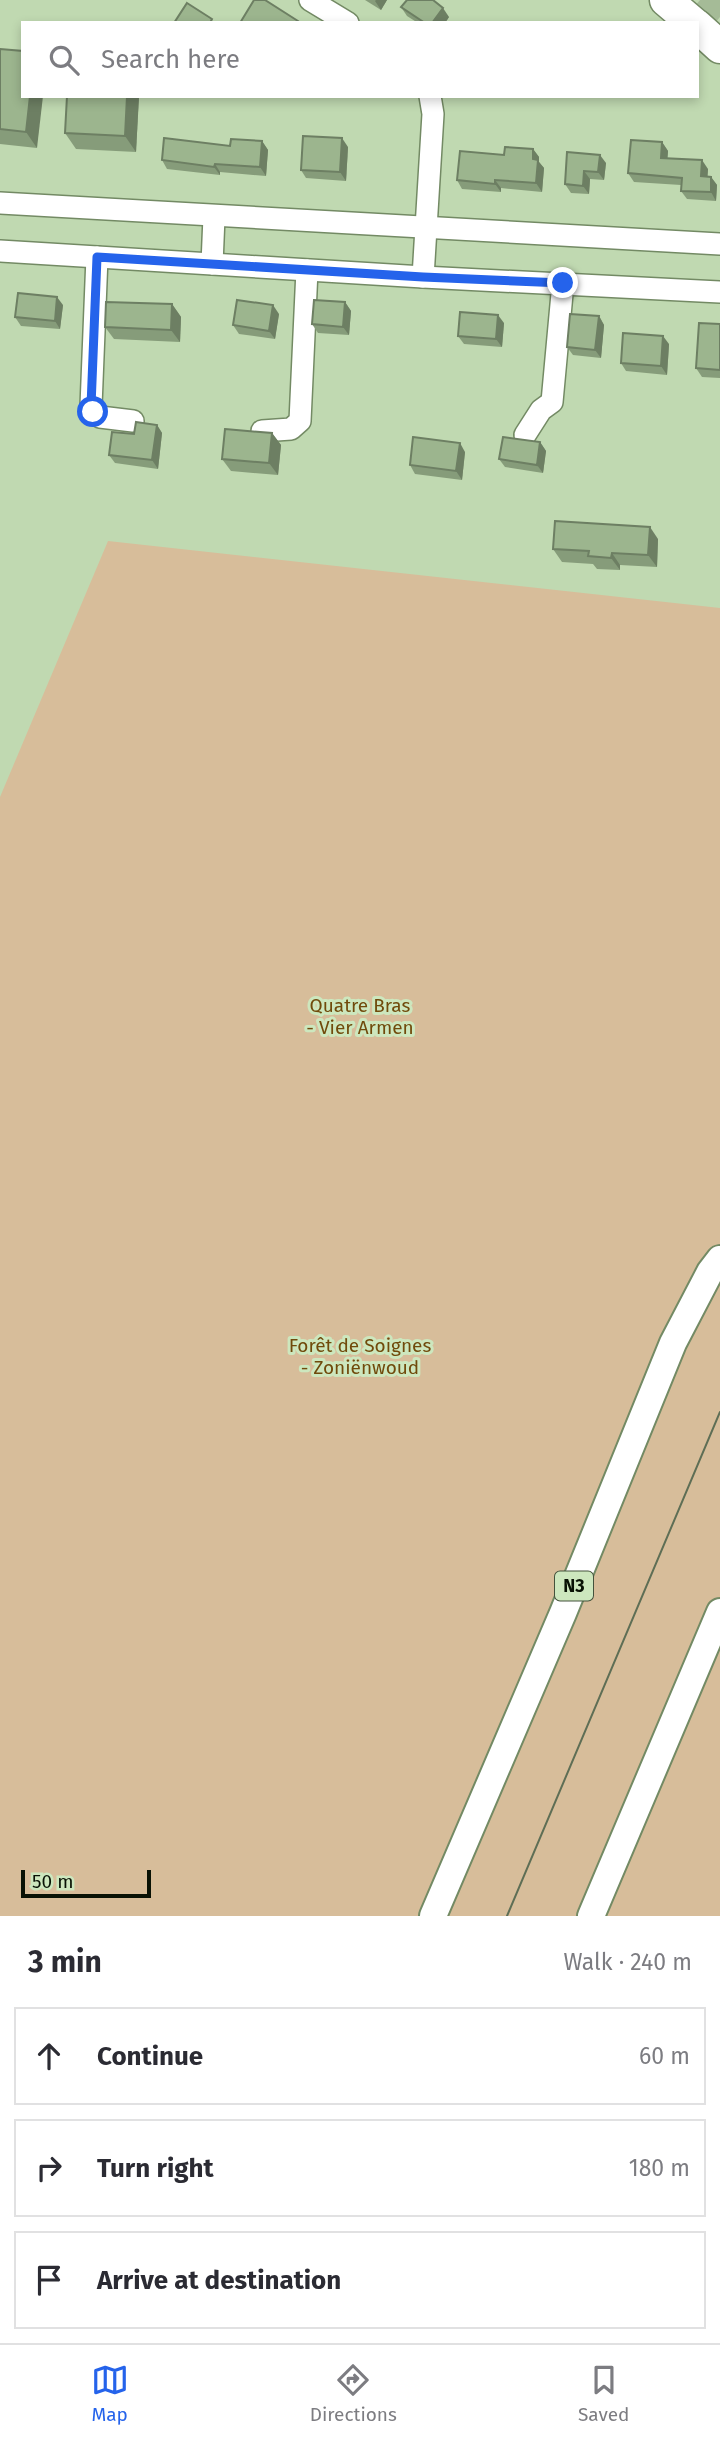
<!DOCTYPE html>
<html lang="en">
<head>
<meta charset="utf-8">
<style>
	:root { --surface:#fff; --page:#f7f7f7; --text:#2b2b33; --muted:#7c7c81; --line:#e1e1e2; --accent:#2563eb }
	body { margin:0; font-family:"Fira Sans",sans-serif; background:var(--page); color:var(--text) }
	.scale { position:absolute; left:21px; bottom:18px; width:130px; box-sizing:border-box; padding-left:7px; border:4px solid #091205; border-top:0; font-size:19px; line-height:24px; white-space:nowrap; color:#091205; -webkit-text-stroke:5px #cde7be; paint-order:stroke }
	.stop { position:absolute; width:21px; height:21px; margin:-16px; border:5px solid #2563eb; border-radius:50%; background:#fff }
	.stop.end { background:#2563eb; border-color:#fff; box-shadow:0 2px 7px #0008 }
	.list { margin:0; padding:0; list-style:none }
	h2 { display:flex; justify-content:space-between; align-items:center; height:91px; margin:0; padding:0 28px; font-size:30px }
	h2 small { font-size:23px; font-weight:400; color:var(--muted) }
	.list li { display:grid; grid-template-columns:46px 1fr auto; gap:21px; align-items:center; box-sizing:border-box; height:98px; margin:0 14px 14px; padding:0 14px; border:2px solid var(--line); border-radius:0px }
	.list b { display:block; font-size:26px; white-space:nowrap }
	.list em { font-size:23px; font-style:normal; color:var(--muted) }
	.icon { flex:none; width:38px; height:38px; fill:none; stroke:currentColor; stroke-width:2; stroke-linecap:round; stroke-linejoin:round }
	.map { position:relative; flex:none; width:720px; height:1916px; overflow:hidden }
	.search { position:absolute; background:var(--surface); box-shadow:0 4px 10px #0003; left:21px; right:21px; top:21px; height:77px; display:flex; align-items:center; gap:18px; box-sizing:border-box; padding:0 24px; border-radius:0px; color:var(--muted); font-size:26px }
	.sheet { height:427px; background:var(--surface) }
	nav { display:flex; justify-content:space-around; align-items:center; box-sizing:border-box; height:98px; border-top:2px solid var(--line); background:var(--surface); font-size:19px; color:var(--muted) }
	nav a { display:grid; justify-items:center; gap:4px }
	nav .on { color:var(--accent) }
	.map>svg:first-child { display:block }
	.green { fill:#d7bd9a }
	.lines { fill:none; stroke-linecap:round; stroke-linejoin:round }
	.highway-tunnel { stroke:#a5bb97; stroke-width:32; stroke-dasharray:32 16; stroke-linecap:butt }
	.minor-casing { stroke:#738a64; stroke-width:24 }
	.major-casing { stroke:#738a64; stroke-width:30 }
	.highway-casing { stroke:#738a64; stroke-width:35 }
	.minor { stroke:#fff; stroke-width:21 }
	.major { stroke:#fff; stroke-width:26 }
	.highway { stroke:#fff; stroke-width:32 }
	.tram { stroke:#5e6e55; stroke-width:2 }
	.wall { fill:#869c7a }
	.shaded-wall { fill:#6d7f63 }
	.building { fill:#9cb58e; stroke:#6d7f63; stroke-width:2 }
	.route { stroke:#2563eb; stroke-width:9 }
	.labels { text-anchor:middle; stroke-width:6; stroke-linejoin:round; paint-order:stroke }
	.shield { fill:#cde7be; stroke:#44523c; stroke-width:2 }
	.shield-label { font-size:18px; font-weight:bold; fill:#091205 }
	.park-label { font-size:19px; fill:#704a0b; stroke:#cde7be }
</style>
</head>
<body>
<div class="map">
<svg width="720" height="1916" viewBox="0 0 720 1916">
	<rect width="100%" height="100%" fill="#c0d9b1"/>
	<polygon class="green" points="108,541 720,608 720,1916 0,1916 0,797"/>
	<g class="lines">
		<polyline class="highway-tunnel" points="700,0 720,17"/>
		<defs>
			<g id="minor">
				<polyline points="310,0 348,23"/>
				<path d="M 0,203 C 240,218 480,229 720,244"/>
				<polyline points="0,251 423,277 720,292"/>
				<polyline points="97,257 91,406 93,412 100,417 133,421"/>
				<polyline points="212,264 214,217"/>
				<polyline points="423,277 433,114 430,96"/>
				<polyline points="262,431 291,429 300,421 307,270"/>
				<polyline points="525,435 541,410 552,402 563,283"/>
			</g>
			<g id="major">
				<polyline points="433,1916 563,1613 673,1343 710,1272 720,1259"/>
				<polyline points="591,1916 720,1612"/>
			</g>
			<g id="highway">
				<polyline points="666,0 693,23"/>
				<polyline points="697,26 720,47"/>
			</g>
		</defs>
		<use href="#minor" class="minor-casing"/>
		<use href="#major" class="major-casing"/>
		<use href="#highway" class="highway-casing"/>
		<use href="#minor" class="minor"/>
		<use href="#major" class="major"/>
		<use href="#highway" class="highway"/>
		<polyline class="tram" points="507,1916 720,1412"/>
	</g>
	<g class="wall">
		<polygon points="365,0 387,0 381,10"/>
		<polygon points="401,7 449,17 445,23 418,23 407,16"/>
		<polygon points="0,49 37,148 0,144"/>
		<polygon points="67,96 139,96 136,152 76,149 65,133"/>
		<polygon points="262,141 268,150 266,176 220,172 220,175 167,169 162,160 230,146"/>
		<polygon points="662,142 668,151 667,158 708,169 707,177 711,177 717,185 716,201 687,199 681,191 681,185 634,182 628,173"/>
		<polygon points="348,147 346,181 306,178 301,170"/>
		<polygon points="533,149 539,157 539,162 544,168 542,192 501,188 501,192 462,189 457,180 504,155"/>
		<polygon points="567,152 606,163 604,180 590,179 589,194 571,193 565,184"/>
		<polygon points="345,302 351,311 349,335 318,333 312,324"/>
		<polygon points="172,304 181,317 180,342 114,339 105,327"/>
		<polygon points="63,305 60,329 21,326 15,317"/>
		<polygon points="279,314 275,339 239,334 233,325"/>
		<polygon points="599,316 604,325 601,358 573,355 567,347"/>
		<polygon points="504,323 502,347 464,344 458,336"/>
		<polygon points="720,324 720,378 702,377 696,368"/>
		<polygon points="669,344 667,375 626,371 621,363"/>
		<polygon points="157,425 162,433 158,469 115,463 109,455 134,434"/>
		<polygon points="272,433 281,445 278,475 231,471 222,459"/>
		<polygon points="540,442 546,451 543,473 505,467 499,459"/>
		<polygon points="465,452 462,480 415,474 410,465"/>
		<polygon points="658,539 657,567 620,565 620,570 597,569 593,564 562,562 553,549"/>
	</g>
	<g class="shaded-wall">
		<polygon points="376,0 387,0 381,10 375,1"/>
		<polygon points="443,8 449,17 445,23 432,23"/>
		<polygon points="30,96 43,96 37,148 26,132"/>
		<polygon points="127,96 139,96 136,152 125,136"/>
		<polygon points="342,138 348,147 346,181 340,172"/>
		<polygon points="262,141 268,150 266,176 260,167"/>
		<polygon points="662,142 668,151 667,166 661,158"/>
		<polygon points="533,149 539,157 539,162 544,168 542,192 536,183 533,159"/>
		<polygon points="600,155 606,163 604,180 598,172"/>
		<polygon points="702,160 708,169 707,185 701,176"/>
		<polygon points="215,164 220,172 220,175 214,167"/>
		<polygon points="584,171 590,179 589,194 583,186"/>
		<polygon points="711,177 717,185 716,201 711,192"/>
		<polygon points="495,180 501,188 501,192 495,184"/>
		<polygon points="57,297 63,305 60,329 55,321"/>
		<polygon points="345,302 351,311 349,335 343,327"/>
		<polygon points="172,304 181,317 180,342 171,330"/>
		<polygon points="273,305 279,314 275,339 269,331"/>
		<polygon points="498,315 504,323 502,347 496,339"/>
		<polygon points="599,316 604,325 601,358 595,350"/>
		<polygon points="663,336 669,344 667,375 661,366"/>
		<polygon points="157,425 162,433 158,469 152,460"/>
		<polygon points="272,433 281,445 278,475 269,463"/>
		<polygon points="540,442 546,451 543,473 537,465"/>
		<polygon points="460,443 465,452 462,480 456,471"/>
		<polygon points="650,527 658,539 657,567 648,555"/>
		<polygon points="612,553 620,565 620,570 611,558"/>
	</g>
	<g class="building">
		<polygon points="254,0 265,0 298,21 297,23 240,23"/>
		<polygon points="407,0 433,0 443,8 432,23 425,23 401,7"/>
		<polygon points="187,3 212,19 210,23 174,23"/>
		<polygon points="0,49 23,51 23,96 30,96 26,132 0,129"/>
		<polygon points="67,96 127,96 125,136 65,133"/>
		<polygon points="303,136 342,138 340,172 301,170"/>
		<polygon points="164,138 230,146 231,139 262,141 260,167 215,164 214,167 162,160"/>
		<polygon points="631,140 662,142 661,158 702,160 701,176 711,177 711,192 681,191 682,178 628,173"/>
		<polygon points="505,147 533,149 533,159 538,160 536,183 495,180 495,184 457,180 460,151 504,155"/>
		<polygon points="567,152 600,155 598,172 584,171 583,186 565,184"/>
		<polygon points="18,293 57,297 55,321 15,317"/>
		<polygon points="237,300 273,305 269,331 233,325"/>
		<polygon points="314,300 345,302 343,327 312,324"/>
		<polygon points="106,302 172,304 171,330 105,327"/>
		<polygon points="460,312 498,315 496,339 458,336"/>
		<polygon points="570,314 599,316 595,350 567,347"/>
		<polygon points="699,323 720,324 720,370 696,368"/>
		<polygon points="623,333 663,336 661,366 621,363"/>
		<polygon points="136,422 157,425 152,460 109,455 112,432 134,434"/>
		<polygon points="225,429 272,433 269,463 222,459"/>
		<polygon points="413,437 460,443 456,471 410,465"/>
		<polygon points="503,437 540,442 537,465 499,459"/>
		<polygon points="555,521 650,527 648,555 612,553 611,558 588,556 589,551 553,549"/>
	</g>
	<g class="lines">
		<polyline class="route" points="93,412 91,406 97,257 423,277 563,283"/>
	</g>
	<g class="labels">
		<rect class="shield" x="555" y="1571.5" width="38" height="29" rx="5"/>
		<g class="shield-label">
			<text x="574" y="1592">N3</text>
		</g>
		<g class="park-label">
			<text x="360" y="1012">Quatre Bras<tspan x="360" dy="22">- Vier Armen</tspan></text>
			<text x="360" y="1352">Forêt de Soignes<tspan x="360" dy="22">- Zoniënwoud</tspan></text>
		</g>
	</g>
</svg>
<div class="scale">50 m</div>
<div class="stop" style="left:93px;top:412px"></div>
<div class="stop end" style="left:563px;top:283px"></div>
<div class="search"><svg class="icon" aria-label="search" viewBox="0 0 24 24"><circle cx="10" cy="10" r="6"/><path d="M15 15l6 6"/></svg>Search here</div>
</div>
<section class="sheet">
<h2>3 min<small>Walk · 240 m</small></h2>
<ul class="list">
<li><svg class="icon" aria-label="ahead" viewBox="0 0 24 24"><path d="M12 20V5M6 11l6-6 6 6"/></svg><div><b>Continue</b></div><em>60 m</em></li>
<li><svg class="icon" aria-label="right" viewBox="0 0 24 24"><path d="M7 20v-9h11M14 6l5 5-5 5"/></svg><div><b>Turn right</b></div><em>180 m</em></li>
<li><svg class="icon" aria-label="arrive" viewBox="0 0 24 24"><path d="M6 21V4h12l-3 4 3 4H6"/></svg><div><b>Arrive at destination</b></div></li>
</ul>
</section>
<nav>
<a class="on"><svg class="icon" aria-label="map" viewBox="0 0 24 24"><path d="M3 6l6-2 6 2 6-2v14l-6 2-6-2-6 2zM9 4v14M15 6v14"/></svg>Map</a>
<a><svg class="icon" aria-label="directions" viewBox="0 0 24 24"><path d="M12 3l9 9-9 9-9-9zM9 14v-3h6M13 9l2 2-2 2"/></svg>Directions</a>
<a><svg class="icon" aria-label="saved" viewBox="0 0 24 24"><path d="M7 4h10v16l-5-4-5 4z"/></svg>Saved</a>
</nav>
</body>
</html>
